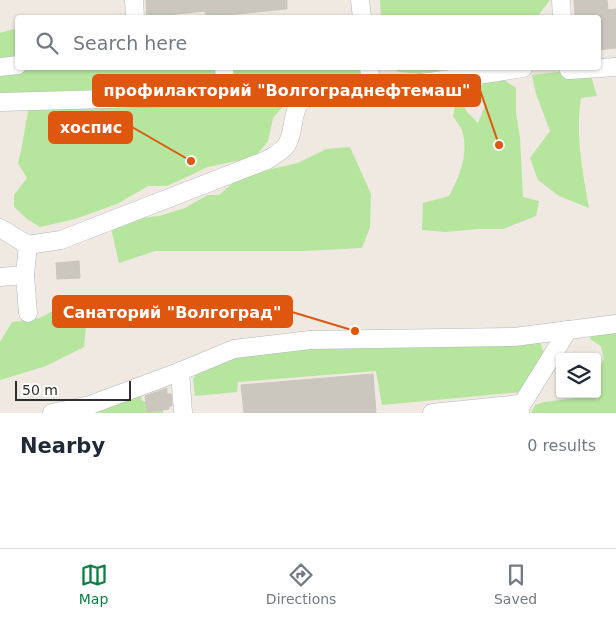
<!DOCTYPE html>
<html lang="en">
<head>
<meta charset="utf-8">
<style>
	:root { --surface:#fff; --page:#f6f6f7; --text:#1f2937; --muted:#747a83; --line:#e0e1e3; --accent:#0b8043 }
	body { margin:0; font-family:"DejaVu Sans",sans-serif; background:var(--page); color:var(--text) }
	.controls { position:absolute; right:15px; bottom:15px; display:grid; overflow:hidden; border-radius:5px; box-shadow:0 1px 4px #0004 }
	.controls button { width:45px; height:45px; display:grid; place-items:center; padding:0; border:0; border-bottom:1px solid var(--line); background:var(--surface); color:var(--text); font:25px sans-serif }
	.scale { position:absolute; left:15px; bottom:12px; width:116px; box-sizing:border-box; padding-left:5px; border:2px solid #2e2e2e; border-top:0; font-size:14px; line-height:18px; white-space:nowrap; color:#2e2e2e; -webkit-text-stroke:4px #fff; paint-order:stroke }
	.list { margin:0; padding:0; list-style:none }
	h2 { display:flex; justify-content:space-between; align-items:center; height:65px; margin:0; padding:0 20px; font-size:21px }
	h2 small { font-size:16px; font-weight:400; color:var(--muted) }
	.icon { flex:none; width:28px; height:28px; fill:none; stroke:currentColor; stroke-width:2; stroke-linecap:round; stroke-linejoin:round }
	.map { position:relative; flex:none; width:616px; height:413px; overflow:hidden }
	.search { position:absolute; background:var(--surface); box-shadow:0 1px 4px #0004; left:15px; right:15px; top:15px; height:55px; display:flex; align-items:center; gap:12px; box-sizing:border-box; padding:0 18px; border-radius:5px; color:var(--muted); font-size:19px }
	.sheet { height:135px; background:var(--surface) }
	nav { display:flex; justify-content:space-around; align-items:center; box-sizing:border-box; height:70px; border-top:1px solid var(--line); background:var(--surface); font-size:14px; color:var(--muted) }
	nav a { display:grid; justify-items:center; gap:2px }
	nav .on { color:var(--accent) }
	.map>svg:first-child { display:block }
	.green { fill:#b6e59e }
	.building { fill:#cbc7bf; stroke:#cbc5ba }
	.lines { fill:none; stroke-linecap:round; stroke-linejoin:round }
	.minor-casing { stroke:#b4b7c1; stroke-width:19 }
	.minor { stroke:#fff; stroke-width:18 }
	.leader { fill:none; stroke:#df570e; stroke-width:2 }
	.callout-dot { fill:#df570e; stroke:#fff; stroke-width:2 }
	.callout { fill:#df570e; stroke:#df570e; stroke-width:2 }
	.callout-label { font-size:16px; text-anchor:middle; font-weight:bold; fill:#fff }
</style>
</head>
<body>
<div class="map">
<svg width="616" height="413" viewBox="0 0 616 413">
	<rect width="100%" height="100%" fill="#efe9e1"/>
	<g class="green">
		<polygon points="380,0 550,0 537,17 381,18"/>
		<path d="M 17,28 L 18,68 L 362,68 L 363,80 L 345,85 L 308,86 L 284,105 L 273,118 L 268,141 L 255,157 L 208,167 L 167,186 L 148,186 L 117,204 L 75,219 L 40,227 L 27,219 L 14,207 L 14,195 L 27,178 L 18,163 C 24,140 26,117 32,94 L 12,92 L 0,104 L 0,33 Z"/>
		<path d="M 389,68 L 453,68 C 433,72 407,77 389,68 Z"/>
		<path d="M 559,72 L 572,76 L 591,76 L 597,96 L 581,98 C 575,135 583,172 589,208 L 559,196 L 538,180 L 530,158 L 550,131 L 536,94 L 532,75 Z"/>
		<path d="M 499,77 L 516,88 L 516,113 L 520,137 L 523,197 L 539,201 L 536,216 L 503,229 L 478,229 L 445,232 L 422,230 L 423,203 L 449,196 C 460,176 469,153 462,130 C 460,126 456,121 453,116 L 458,94 L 467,112 L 478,123 L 485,105 L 471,90 Z"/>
		<polygon points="350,147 371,194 370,227 362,248 304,251 155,251 119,263 111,228 126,220 159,216 185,208 208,195 219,195 237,179 263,171 298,163 326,149"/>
		<polygon points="64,305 86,325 84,347 46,366 0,380 0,342 12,322 40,318"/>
		<polygon points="616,329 616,413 531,413 535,405 544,402 585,397 587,394 597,394 597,372 604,359 601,346 590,339 592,331"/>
		<polygon points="539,338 544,354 522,392 382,405 376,371 238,382 237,392 195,396 193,379 201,369 239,354 327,345"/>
		<polygon points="141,396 142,400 154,408 163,408 163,413 75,413"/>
	</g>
	<g class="building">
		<polygon points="146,0 287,0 287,9 206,17 205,11 147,17"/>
		<polygon points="574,0 607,0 608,10 616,9 616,48 598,50 598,18 575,18"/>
		<polygon points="79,261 80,278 57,279 56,263"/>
		<polygon points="373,374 376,413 244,413 241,385"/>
		<polygon points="167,388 167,394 171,394 172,406 169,406 169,409 147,412 145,396"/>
	</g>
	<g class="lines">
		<defs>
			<g id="minor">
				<polyline points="134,0 135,18"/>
				<polyline points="360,0 362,18"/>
				<polyline points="561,0 562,18"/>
				<polyline points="0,67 18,65"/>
				<polyline points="224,68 226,96"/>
				<polyline points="369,68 372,90"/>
				<polyline points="568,68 569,70 616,67"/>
				<path d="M 0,102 L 321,93 C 389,88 456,79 523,68"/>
				<path d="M 0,228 L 28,245 L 61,240 L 267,160 C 273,156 281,152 286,146 C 298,127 287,108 310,94"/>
				<polyline points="28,245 25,275 28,313"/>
				<polyline points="0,277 25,275"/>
				<polyline points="180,371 183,413"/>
				<polyline points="519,409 568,330"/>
				<polyline points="52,413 90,405 176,373 234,349 310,340 514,337 616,324"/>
				<polyline points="432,413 519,404 520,413"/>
			</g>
		</defs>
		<use href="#minor" class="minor-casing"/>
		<use href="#minor" class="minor"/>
	</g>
	<path class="leader" d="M499 145L480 90M191 161L132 127M355 331L292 312"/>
	<g class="callout-dot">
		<circle cx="499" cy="145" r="5"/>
		<circle cx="191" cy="161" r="5"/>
		<circle cx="355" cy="331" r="5"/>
	</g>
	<g class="callout">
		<rect x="93" y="75" width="387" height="31" rx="5"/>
		<rect x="49" y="112" width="83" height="31" rx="5"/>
		<rect x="53" y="296" width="239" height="31" rx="5"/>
	</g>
	<g class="callout-label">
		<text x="287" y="96">профилакторий "Волгограднефтемаш"</text>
		<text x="91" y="133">хоспис</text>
		<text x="172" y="318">Санаторий "Волгоград"</text>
	</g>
</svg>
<div class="controls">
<button><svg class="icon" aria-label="layers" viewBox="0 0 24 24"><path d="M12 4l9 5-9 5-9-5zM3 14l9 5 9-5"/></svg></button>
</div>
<div class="scale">50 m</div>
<div class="search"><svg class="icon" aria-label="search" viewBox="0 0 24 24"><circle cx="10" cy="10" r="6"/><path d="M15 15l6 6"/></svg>Search here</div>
</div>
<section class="sheet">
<h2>Nearby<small>0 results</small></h2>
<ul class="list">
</ul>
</section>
<nav>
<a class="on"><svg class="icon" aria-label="map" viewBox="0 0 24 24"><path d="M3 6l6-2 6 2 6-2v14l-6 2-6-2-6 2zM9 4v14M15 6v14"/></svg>Map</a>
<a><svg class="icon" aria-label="directions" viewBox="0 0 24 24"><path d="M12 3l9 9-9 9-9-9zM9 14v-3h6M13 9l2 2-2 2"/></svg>Directions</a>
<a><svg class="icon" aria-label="saved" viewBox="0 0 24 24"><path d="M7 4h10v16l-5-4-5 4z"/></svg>Saved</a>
</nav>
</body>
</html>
